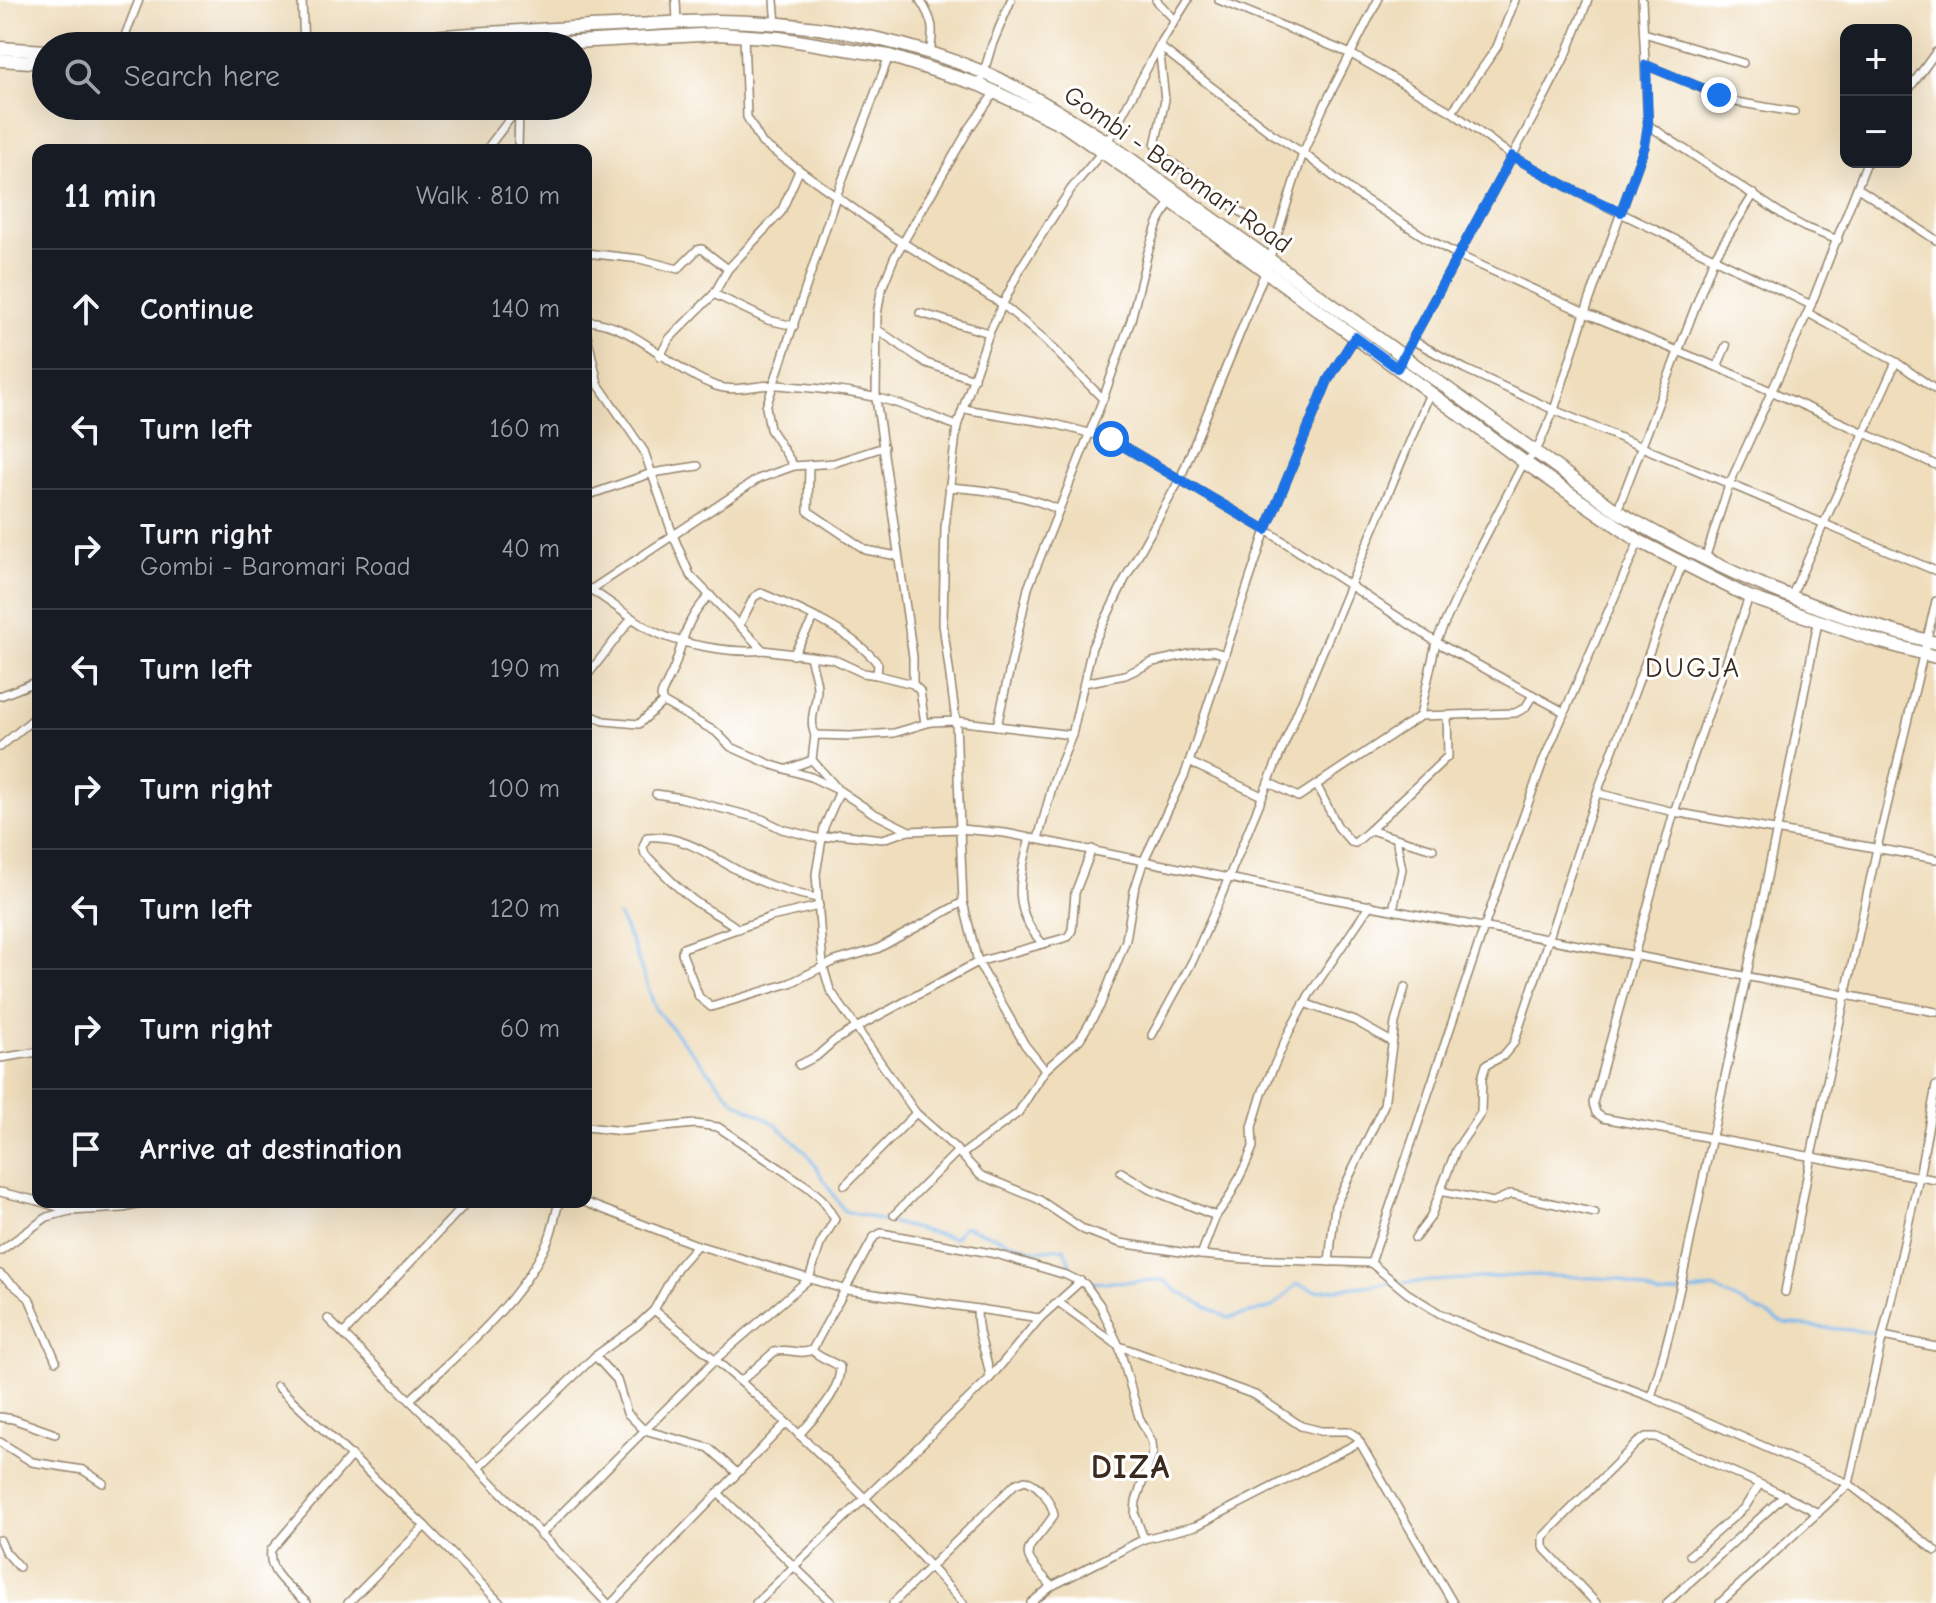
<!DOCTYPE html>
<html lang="en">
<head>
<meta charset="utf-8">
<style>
	:root { --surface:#171b24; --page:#242831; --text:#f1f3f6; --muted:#9ea1a6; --line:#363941 }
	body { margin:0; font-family:"Comic Neue",sans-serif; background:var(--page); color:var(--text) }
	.controls { position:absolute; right:24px; top:24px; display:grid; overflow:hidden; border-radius:16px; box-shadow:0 8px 32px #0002 }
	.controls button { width:72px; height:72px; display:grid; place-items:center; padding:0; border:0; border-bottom:2px solid var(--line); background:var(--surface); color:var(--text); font:40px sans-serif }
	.stop { position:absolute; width:24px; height:24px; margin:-18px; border:6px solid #1a73e8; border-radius:50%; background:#fff }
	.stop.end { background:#1a73e8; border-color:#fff; box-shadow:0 2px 8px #0008 }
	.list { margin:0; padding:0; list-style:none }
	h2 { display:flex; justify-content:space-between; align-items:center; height:104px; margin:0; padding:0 32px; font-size:34px }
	h2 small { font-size:26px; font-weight:400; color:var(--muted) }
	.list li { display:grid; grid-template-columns:52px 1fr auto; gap:24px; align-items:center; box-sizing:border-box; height:120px; padding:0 32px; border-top:2px solid var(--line) }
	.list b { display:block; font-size:30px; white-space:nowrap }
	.list p { margin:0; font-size:26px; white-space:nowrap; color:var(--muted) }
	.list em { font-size:26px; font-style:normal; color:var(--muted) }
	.icon { flex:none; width:44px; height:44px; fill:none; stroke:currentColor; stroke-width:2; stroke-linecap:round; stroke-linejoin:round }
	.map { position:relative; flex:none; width:1936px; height:1603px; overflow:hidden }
	.search { position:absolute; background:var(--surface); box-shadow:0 8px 32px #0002; left:32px; top:32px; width:560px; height:88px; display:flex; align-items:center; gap:20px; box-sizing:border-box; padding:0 28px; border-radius:44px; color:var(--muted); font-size:30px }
	.panel { position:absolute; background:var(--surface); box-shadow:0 8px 32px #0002; left:32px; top:144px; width:560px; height:1064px; border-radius:16px }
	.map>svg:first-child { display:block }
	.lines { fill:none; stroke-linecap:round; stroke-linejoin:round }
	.stream { stroke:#79b7ec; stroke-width:3 }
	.street-casing { stroke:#95846c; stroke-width:10 }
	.primary-casing { stroke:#95846c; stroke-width:15 }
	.street { stroke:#fff; stroke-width:7 }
	.primary { stroke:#fff; stroke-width:12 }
	.route { stroke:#1a73e8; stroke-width:10 }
	.labels { text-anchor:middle; stroke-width:6; stroke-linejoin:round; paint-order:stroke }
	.street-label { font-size:26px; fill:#3b2a1e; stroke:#fff }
	.neighbourhood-label { font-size:28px; letter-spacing:2px; fill:#3b2a1e; stroke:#fff }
	.district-label { font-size:34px; font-weight:bold; letter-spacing:2px; fill:#3b2a1e; stroke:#fff }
</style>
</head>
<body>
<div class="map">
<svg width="1936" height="1603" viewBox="0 0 1936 1603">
	<rect width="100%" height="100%" fill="#fff"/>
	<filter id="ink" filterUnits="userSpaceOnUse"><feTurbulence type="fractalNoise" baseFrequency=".0125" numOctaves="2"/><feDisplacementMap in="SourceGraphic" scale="16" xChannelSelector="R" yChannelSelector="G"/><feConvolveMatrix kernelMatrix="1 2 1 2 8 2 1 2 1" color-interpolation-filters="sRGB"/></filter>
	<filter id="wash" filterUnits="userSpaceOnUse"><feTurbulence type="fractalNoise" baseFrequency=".006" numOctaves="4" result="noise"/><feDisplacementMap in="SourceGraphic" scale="32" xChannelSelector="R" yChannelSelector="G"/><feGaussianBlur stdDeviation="1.8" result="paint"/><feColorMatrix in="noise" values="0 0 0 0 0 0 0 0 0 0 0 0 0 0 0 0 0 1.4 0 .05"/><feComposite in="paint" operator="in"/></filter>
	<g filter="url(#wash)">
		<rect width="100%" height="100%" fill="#efddbb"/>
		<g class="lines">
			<g class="stream">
				<polyline points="619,916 633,946 656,1010 733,1100 774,1123 807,1153 844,1211 954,1238 964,1226 1036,1251 1064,1248 1071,1267 1081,1278"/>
				<polyline points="1087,1283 1164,1280 1177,1291 1228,1318 1272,1308 1297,1284 1317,1291 1392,1283"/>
				<polyline points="1400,1283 1531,1275 1619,1279 1660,1296 1714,1288 1785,1324 1881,1333"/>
			</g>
		</g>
	</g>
	<g filter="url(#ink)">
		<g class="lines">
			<defs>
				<g id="street">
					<polyline points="302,0 304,46"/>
					<polyline points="676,0 677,22"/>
					<polyline points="774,0 776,24"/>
					<path d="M 920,0 C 934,22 934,29 930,54"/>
					<polyline points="1156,0 1174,19"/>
					<polyline points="1188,0 1159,46 1102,152 1071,189 1021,267 989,333 957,426 945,527 943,624 956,721 960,829 1005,833 1328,898 1936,1012"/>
					<polyline points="1219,0 1351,54 1452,112 1512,156 1577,192 1811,305"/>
					<polyline points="1644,33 1743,63"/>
					<polyline points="744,36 747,117 762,143 892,236 1002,304 1044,339 1103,399"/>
					<polyline points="121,46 139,0"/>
					<polyline points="1159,46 1271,133 1303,153 1353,192 1428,239 1460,256 1585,313 1717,367 1726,346"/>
					<polyline points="1159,46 1165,100 1155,145 1159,153 1245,215 1266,237 1275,242"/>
					<polyline points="1646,65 1736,102 1794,112"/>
					<polyline points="980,85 992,45 1011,0"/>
					<polyline points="1906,93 1936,52"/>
					<polyline points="1452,112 1497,47 1515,0"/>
					<polyline points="1648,125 1788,218 1804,227 1838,240"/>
					<polyline points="486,150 519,107"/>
					<polyline points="518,150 519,108"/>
					<polyline points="1858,188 1936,240"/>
					<polyline points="586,253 640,259 678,269 697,250 702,249 728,269 781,212 799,171"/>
					<polyline points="714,294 768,320 794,326"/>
					<polyline points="920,313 989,333"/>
					<polyline points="1808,313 1896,362 1936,390"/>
					<path d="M 586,321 C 635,323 670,370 716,386 C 736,393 758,384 778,385 C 812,388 848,391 882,399 C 907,405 932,417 957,426"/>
					<polyline points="586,330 598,384 644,451 673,535 690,575 763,650 833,659 863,673 877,675"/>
					<polyline points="878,330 926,363 974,379"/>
					<polyline points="1412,340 1465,369 1554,410 1936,571"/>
					<polyline points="660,356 669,339 714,294 728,269"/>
					<polyline points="1717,367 1936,465"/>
					<polyline points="1397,368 1547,92 1567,53 1588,0"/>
					<polyline points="964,409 1055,424 1111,439 1266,530 1436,642 1564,712"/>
					<polyline points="809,465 808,511 866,550 897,556"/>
					<polyline points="794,466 770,429 766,407 836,197 889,56"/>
					<path d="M 949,487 C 986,490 1025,494 1059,510"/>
					<polyline points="586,496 652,473 698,466"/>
					<polyline points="1617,511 1714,258 1754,194"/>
					<polyline points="1705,559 1729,485 1811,305 1867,162"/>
					<path d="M 588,588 C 612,602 632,621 657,633 C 683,645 736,654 763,650"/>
					<polyline points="586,593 758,479 794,466 834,463 884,447"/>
					<path d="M 710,595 C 686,619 685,635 675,665 C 671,676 665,685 661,696 L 663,702 L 716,732 L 731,747 L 772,765 L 811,777 L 840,791 L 873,813 L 909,831 L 960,829 L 963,902 L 978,962 L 1025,1045 L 1045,1070"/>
					<polyline points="1749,597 1674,812 1593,1103 1596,1113 1603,1118 1936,1180"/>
					<polyline points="1791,597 1896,362"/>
					<path d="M 740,624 L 754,597 L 761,593 C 799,609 852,631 878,664 L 877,675 L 913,684 L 913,657 L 876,398 L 877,315 L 881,291 L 894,258 L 969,129 L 995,92"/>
					<polyline points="793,655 814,618"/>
					<path d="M 810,656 C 812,667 817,678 817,689 C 817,706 808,719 815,735"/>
					<polyline points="586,677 632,618"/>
					<polyline points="1084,683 1125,675 1153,662 1199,652 1213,651 1225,655"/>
					<polyline points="913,684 920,691 925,723"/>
					<polyline points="0,696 38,681"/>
					<polyline points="586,713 604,721 639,724 663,702"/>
					<polyline points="1420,716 1436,642 1478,551 1524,462 1535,454 1554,410 1585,313 1645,145 1648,125 1642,0"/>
					<polyline points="997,726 1028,588 1103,399 1131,320 1148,252 1158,223 1172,198"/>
					<polyline points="0,747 38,715"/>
					<polyline points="1189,762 1262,796"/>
					<polyline points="788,769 812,760"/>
					<polyline points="1268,782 1298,797 1420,716 1515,713 1525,708 1533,695"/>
					<polyline points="1317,786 1338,827 1351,842 1355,843 1370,830 1396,838 1402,869 1393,910"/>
					<polyline points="836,787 812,760 815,735 850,736 894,733 931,722 956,721 1072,735"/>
					<polyline points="840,791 824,827 816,874 823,966 830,990 916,1113 953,1146 980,1175 1038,1199 1084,1230 1120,1243 1201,1255 1247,1259 1371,1263 1407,1293 1439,1313 1482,1333 1651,1397 1849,1484 1720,1603"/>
					<polyline points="1597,793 1674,812 1936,859"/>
					<polyline points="656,794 681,798 762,819 782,829 821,839 839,834 882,839 909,831"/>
					<polyline points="1370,830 1448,756 1447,715"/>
					<polyline points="1396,838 1433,849"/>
					<polyline points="1038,839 1054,780 1072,735 1092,647 1126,577 1180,479 1266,270 1303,153 1323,108 1378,0"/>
					<polyline points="819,906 771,917 683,948 682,953 699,997 711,1007 790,983 835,961 877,949 963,902"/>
					<path d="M 738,929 C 725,918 710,912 696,902 C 677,889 661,870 645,854 L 643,847 L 647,837 C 688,833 721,865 757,880 C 776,888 797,894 817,898"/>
					<polyline points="1043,944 1068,937 1072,930 1075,893 1092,849"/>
					<polyline points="1304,1003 1355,1021 1392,1042"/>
					<polyline points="1152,1035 1193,960 1219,901 1430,393"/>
					<polyline points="0,1058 38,1052"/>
					<path d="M 799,1065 L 817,1056 L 834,1041 L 856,1028 L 978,962 L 1043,944 C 1011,910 1019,880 1030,838"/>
					<polyline points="1936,1086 1919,1177 1849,1484 1936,1551"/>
					<polyline points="961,1155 1018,1113 1045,1070 1080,1039 1100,1006 1126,940 1134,891 1144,860 1185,774 1266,530 1328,380 1355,337"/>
					<polyline points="1121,1172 1149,1189 1216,1216"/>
					<polyline points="845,1185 916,1113"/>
					<polyline points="1440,1191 1493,1202 1511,1194 1595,1213"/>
					<polyline points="0,1192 38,1201"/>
					<polyline points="41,1202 70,1211"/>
					<polyline points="584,1202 697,1245 847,1290 1040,1318"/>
					<polyline points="894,1215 957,1152"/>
					<polyline points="1415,1238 1430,1218 1456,1150 1481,1113 1482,1078 1486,1065 1503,1056 1514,1043 1597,793 1682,564"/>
					<polyline points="0,1251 47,1217 70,1211 123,1208 150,1202"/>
					<polyline points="1201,1255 1216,1216 1229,1198 1246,1164 1253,1147 1252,1127 1263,1091 1289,1032 1309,995 1370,905"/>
					<polyline points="1329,1262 1335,1206 1384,1105 1395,1023 1405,987"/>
					<polyline points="1371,1263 1491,907 1544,759 1639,541"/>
					<polyline points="0,1274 29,1298 56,1361"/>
					<polyline points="1785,1292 1811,1156 1877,848 1936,601"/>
					<polyline points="1058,1302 1119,1346 1255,1395 1301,1426 1321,1431 1348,1431 1356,1436 1453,1603"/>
					<path d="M 654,1310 C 765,1397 869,1497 963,1603"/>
					<polyline points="328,1319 478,1468 607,1603"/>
					<polyline points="343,1334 467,1202"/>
					<polyline points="1883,1336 1936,1347"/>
					<polyline points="595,1356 617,1380 627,1413 644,1430 709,1448 737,1473"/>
					<polyline points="990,1378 1040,1318 1081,1281"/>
					<path d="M 741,1381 L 774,1352 C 787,1347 800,1356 812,1350 L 874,1237 L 881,1233 L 996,1254 L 1066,1275 L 1085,1284 L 1100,1305 L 1119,1346 L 1139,1417 L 1152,1442 L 1153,1452 L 1136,1501 L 1135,1515 L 1144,1539"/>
					<polyline points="277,1386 425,1526 500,1603"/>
					<path d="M 1651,1397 C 1679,1310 1693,1221 1713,1132 C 1750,963 1785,793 1818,622"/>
					<path d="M 410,1400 C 458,1353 518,1306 547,1243 C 553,1231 555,1215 559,1202"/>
					<polyline points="0,1417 13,1419 55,1434"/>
					<path d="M 799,1435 C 815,1416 840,1394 840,1367 C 831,1360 820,1359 812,1350"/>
					<polyline points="0,1442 32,1462 83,1470 103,1483"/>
					<polyline points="478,1468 595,1356 637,1326 654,1310 677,1268 697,1245"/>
					<polyline points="718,1493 832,1603"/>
					<polyline points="540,1535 716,1359 809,1279 820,1245 835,1219 822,1199 808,1187 718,1127 695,1124 623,1131 586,1127"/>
					<polyline points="0,1540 5,1551 19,1567"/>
					<polyline points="1690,1555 1745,1507 1759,1485"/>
					<path d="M 307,1603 C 291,1588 267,1574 271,1550 L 352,1455"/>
					<polyline points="348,1603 425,1526"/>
					<polyline points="612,1603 786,1423"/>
					<path d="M 756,1603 L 990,1378 C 987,1351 977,1340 977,1310"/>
					<path d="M 893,1603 L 1015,1484 L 1025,1480 C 1039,1484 1051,1501 1054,1515 C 1028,1555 1013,1545 1052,1586"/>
					<polyline points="1031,1603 1052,1586 1144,1539 1196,1526 1360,1442"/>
					<path d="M 1596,1603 L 1543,1547 L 1543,1537 L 1637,1443 L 1646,1437 L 1656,1437 C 1709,1463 1766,1484 1818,1513"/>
					<polyline points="1667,1603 1785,1495"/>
				</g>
				<g id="primary">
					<path d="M 305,46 C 408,39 511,30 614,26 C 649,25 683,21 718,21 C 808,22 901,38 985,73 C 1028,92 1067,116 1107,142 L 1617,511 C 1721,572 1819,614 1936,643"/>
					<polyline points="504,46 718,34 779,38 889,56 980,85 1062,124 1134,174 1524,462 1639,541 1749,597 1874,640 1936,657"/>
					<polyline points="0,48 46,51"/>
					<polyline points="0,60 46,63"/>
				</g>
			</defs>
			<use href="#street" class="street-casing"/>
			<use href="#primary" class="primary-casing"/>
			<use href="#street" class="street"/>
			<use href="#primary" class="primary"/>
		</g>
	</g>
	<g class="lines" filter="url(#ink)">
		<polyline class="route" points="1111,439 1266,530 1328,380 1355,337 1397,368 1512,156 1577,192 1621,212 1645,145 1648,125 1646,65 1719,95"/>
	</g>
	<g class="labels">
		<g class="street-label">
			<text transform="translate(1178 169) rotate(35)" y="9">Gombi - Baromari Road</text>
		</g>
		<g class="neighbourhood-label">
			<text x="1693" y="677">DUGJA</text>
		</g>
		<g class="district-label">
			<text x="1131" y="1478">DIZA</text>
		</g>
	</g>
</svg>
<div class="controls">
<button>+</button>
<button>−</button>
</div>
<div class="stop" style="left:1111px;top:439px"></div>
<div class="stop end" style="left:1719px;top:95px"></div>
<div class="search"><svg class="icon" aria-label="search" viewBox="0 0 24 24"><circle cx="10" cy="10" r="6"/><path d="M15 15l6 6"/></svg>Search here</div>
<section class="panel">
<h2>11 min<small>Walk · 810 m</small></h2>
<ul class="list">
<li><svg class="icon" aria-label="ahead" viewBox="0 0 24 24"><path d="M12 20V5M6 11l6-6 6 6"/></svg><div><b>Continue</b></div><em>140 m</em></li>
<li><svg class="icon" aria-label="left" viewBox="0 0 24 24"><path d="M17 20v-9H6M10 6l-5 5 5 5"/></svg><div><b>Turn left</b></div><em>160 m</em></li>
<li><svg class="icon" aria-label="right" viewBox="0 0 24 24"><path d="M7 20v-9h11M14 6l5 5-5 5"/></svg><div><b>Turn right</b><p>Gombi - Baromari Road</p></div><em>40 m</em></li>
<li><svg class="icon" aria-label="left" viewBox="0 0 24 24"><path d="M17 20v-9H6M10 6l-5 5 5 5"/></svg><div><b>Turn left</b></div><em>190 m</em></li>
<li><svg class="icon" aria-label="right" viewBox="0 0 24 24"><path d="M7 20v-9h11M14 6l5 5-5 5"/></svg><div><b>Turn right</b></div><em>100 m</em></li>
<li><svg class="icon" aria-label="left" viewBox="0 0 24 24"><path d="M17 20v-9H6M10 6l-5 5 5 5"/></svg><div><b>Turn left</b></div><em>120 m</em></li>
<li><svg class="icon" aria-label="right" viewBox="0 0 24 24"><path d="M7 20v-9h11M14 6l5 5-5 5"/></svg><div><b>Turn right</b></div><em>60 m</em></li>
<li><svg class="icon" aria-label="arrive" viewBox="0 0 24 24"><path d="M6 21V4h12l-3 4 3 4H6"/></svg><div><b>Arrive at destination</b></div></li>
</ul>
</section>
</div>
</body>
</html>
